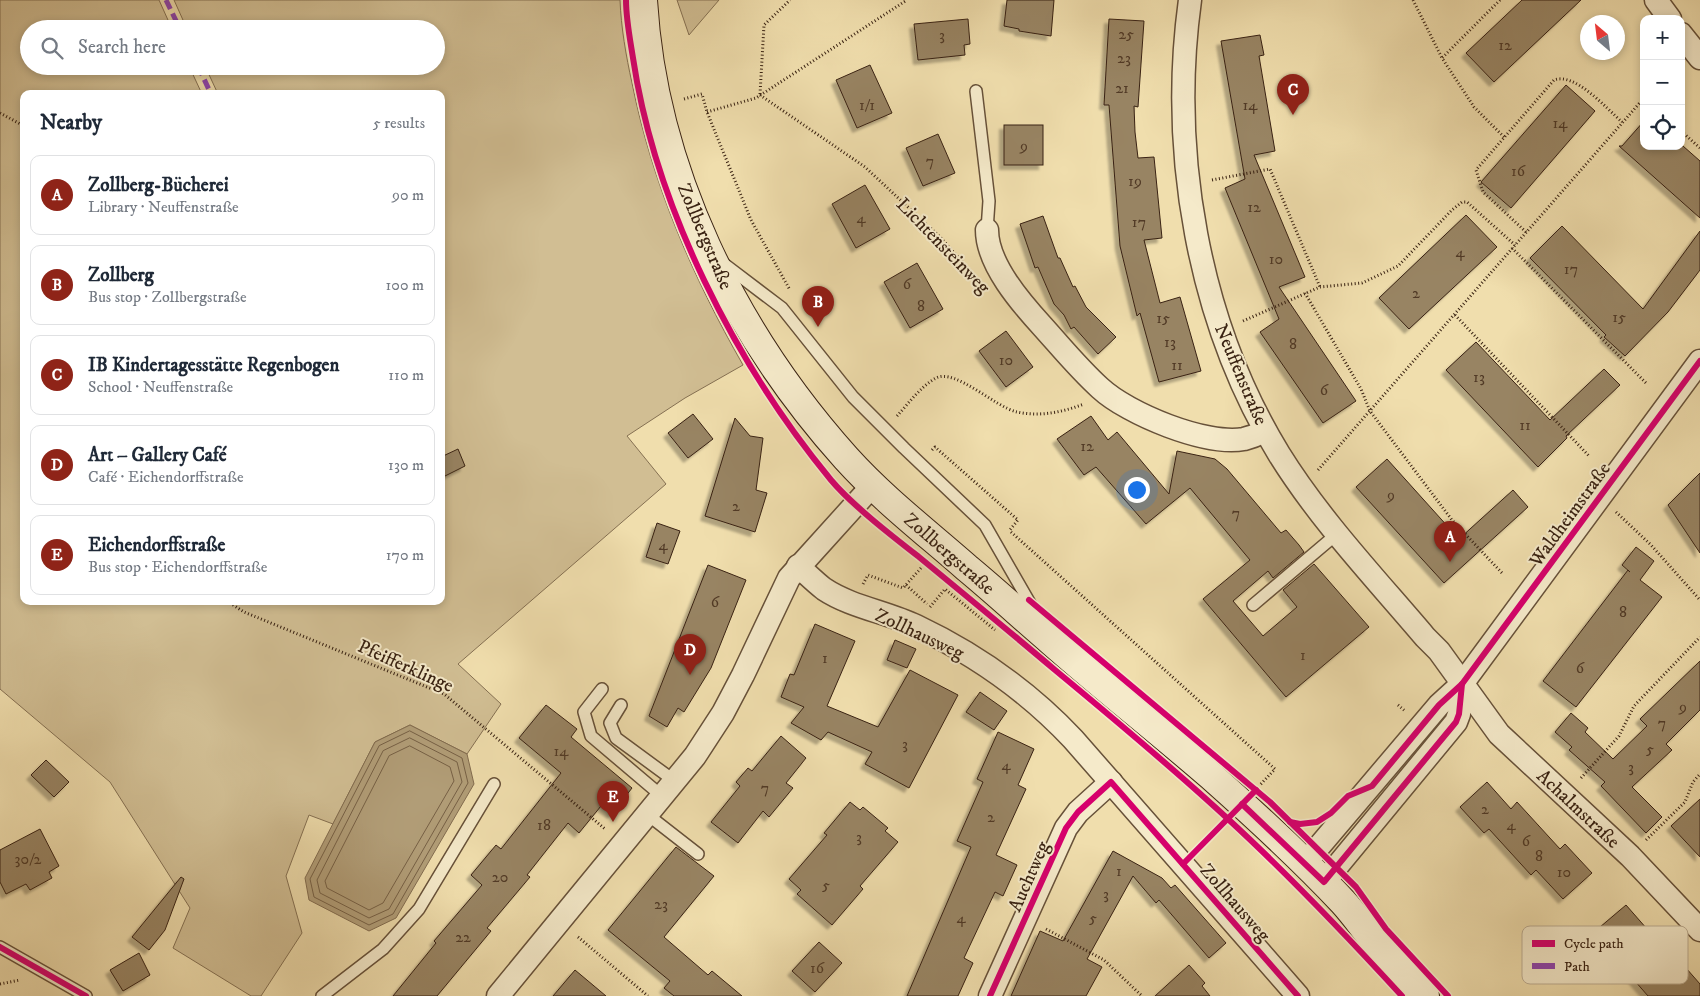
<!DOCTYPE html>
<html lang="en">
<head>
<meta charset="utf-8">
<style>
	:root { --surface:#fff; --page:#f6f6f7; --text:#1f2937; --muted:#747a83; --line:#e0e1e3; --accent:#8f2418 }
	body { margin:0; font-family:"IM FELL DW Pica",serif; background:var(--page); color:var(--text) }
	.controls { position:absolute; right:15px; top:15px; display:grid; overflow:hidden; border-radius:10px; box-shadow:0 2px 8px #0003 }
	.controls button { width:45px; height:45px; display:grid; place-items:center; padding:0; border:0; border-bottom:1px solid var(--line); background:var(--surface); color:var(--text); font:25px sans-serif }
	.compass { position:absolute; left:1580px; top:15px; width:45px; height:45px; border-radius:50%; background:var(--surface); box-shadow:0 2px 8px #0003; rotate:332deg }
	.you { position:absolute; left:1136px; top:489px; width:18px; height:18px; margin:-12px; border:4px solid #fff; border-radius:50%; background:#1a73e8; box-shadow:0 0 0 8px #1a73e833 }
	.badge { display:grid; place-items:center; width:32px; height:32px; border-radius:50%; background:var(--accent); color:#fff; font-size:16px; font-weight:700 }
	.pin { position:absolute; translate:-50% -41px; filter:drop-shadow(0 1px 2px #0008) }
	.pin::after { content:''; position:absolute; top:26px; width:18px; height:15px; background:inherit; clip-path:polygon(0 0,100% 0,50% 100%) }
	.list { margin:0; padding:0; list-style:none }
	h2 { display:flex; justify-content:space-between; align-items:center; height:65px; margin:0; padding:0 20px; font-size:21px }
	h2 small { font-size:16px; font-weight:400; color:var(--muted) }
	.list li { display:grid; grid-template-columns:32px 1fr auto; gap:15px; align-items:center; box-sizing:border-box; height:80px; margin:0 10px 10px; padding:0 10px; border:1px solid var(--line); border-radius:10px }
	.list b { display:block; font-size:19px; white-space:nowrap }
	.list p { margin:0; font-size:16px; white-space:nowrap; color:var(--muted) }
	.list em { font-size:16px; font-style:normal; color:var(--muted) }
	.icon { flex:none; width:28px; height:28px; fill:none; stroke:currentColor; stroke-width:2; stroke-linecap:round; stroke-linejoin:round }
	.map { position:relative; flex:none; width:1700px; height:996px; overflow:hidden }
	.search { position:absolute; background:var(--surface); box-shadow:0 2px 8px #0003; left:20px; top:20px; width:425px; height:55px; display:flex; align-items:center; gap:12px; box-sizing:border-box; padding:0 18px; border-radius:28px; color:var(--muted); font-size:19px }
	.panel { position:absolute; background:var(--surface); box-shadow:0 2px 8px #0003; left:20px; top:90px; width:425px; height:515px; border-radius:10px }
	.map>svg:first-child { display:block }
	.green { fill:#d1be93; stroke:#857052 }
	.water { fill:#b29e78; stroke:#826c4f }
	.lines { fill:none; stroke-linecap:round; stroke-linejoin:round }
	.shore { stroke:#766045; stroke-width:1 }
	.building { fill:#988463; stroke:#392212; filter:url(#shadow) }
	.service-casing { stroke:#675139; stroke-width:14 }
	.minor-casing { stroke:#675139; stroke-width:25 }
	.secondary-casing { stroke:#392212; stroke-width:30 }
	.path { stroke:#392212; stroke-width:3; stroke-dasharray:1 2.5; stroke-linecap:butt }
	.service { stroke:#f5eaca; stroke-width:11 }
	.minor { stroke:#f5eaca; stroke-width:22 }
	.secondary { stroke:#f5eaca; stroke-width:28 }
	.quiet { stroke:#8e44ad; stroke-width:5; stroke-dasharray:10 5; stroke-linecap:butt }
	.cycleway-casing { stroke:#f5eaca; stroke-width:9 }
	.cycleway { stroke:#d6006c; stroke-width:6 }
	.labels { text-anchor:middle; stroke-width:4; stroke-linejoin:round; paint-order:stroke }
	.number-label { font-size:16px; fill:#513a26 }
	.street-label { font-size:19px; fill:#392212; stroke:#f5eaca }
	.key { fill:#f5eaca; stroke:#bdae93; stroke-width:1 }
	.key-label { font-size:14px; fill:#392212 }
</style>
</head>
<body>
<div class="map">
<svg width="1700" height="996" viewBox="0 0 1700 996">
	<defs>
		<filter id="shadow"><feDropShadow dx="-4.5" dy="4.5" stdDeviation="1" flood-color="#0004"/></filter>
	</defs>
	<rect width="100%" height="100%" fill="#f0dead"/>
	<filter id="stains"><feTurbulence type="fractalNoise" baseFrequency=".004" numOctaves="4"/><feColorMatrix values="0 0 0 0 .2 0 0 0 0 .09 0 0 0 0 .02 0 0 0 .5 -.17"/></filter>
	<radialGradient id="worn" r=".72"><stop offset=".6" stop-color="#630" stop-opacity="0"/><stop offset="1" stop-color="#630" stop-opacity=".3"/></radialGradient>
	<g class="green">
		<path d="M 0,0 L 159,0 L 172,29 L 29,29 L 29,66 L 189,66 L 202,94 L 24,94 L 24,601 L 441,601 L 441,94 L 218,94 L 205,66 L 436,66 L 436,29 L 187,29 L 174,0 L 620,0 C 621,27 626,56 632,83 C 652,183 692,276 743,365 L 685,398 L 627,436 L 666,484 L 458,664 L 501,704 L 467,754 L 410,725 L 375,742 L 333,824 L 309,815 L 286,876 L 302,933 L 261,996 L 251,996 L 173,948 L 190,908 L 110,782 L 0,689 Z"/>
		<polygon points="677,0 719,0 689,35"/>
	</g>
	<polygon class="water" points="410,725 467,754 474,784 396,918 369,931 309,900 305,878 375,742"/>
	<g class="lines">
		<g class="shore">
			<polygon points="410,731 462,758 468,783 393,914 369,925 314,897 310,879 379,746"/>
			<polygon points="410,738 457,762 462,782 389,909 369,918 320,893 317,880 383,751"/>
			<polygon points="410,746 450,767 454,781 383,903 369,910 327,888 325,881 389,756"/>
		</g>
	</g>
	<g class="building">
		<polygon points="1007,0 1054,0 1051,36 1019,31 1019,29 1004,26"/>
		<polygon points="1522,0 1581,0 1494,82 1466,53"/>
		<polygon points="968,19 970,44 964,45 965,55 918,60 914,24"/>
		<polygon points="1109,19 1144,21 1138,107 1134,106 1135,132 1138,158 1154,157 1162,238 1144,240 1160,303 1180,297 1201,371 1159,382 1140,313 1137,316 1120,246 1109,105 1104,105"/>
		<polygon points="1260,35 1264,55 1259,56 1275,151 1254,155 1305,277 1279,287 1356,401 1323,423 1260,332 1279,319 1225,188 1245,179 1221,41"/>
		<polygon points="870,65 892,113 857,128 836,80"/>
		<polygon points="1566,85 1595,111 1511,208 1481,182"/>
		<polygon points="1644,121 1644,146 1683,146 1700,161 1700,218 1619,146 1622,146"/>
		<rect x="1004" y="125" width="39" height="40"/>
		<polygon points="938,134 955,173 923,186 906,148"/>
		<polygon points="865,185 890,229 856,248 832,204"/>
		<polygon points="1466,215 1497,247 1409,329 1379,298"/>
		<polygon points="1043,216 1058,258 1060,258 1073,287 1075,286 1086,307 1116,337 1098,354 1074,327 1071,329 1064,315 1054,304 1038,267 1035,268 1020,224"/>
		<polygon points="1562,226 1643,309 1700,231 1700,270 1668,312 1625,356 1604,337 1606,335 1530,258"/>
		<polygon points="917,263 943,309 910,328 884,282"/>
		<polygon points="1006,331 1033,367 1006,387 979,351"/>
		<polygon points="1476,342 1550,420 1604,369 1620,385 1566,436 1567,438 1538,467 1446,370"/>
		<polygon points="693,414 713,439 688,458 668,433"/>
		<polygon points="1091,416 1108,440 1117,432 1169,494 1177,451 1215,459 1227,469 1281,533 1286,530 1299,545 1304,552 1273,578 1268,571 1233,601 1263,636 1297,607 1283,590 1314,564 1369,627 1286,697 1203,599 1250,560 1190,488 1146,524 1096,467 1084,475 1057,439"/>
		<polygon points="735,418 750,436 763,438 756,490 767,493 755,532 705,516"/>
		<polygon points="458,449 465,466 441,478 441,457"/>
		<polygon points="1387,459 1459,539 1513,490 1528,507 1444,583 1356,487"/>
		<polygon points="1700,473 1700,553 1668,505"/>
		<polygon points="657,523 680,531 668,564 646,557"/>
		<polygon points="1636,547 1654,561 1640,580 1662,597 1576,707 1543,681 1628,570 1630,572 1622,565"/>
		<polygon points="708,565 746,580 711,668 684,712 678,708 667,727 649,716"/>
		<polygon points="815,624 855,641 827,706 878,727 910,670 958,695 909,788 865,764 872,752 828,732 821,740 791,723 804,707 781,697 790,674 794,675"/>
		<polygon points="895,640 916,649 907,668 887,660"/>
		<polygon points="1700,661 1700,710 1666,744 1672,750 1632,787 1662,817 1646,833 1601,786 1605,782 1569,750 1572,747 1555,732 1571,713 1588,728 1585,732 1613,759 1647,726 1640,719"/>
		<polygon points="980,692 1007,711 994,730 966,712"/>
		<polygon points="546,705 577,729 571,737 632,788 612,814 601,806 579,833 568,823 527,875 530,877 487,928 491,931 437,996 393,996 436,943 434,941 482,885 471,875 496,845 501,849 561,773 519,738"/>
		<polygon points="998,732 1034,749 1018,785 1026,789 996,855 1017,865 1003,896 995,892 964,958 973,963 958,996 907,996 971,847 957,841 983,782 977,779"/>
		<polygon points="781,736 806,758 786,783 793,788 769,817 763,811 738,843 711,822 740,786 736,782 748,768 752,771"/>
		<polygon points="46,760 69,782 54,797 31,775"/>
		<polygon points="1487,782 1511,809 1517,802 1560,849 1565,844 1592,873 1563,899 1536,870 1531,875 1489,829 1484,833 1460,807"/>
		<polygon points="1700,799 1700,857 1671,826"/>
		<polygon points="850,802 860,810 863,807 888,828 885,831 898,842 860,886 863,889 832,925 797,894 801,890 789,879 827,835 824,833"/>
		<polygon points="40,829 59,866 49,872 52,878 30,890 26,884 6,894 0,882 0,850"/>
		<polygon points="676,847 714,876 664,937 708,975 712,971 742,996 674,996 664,988 670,981 608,930"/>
		<polygon points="1113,851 1162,878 1171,888 1175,885 1226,943 1209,958 1159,900 1156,903 1133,876 1087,959 1102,967 1086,996 1011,996 1040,931 1063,941"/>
		<polygon points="181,877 184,879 165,930 149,950 132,937"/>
		<polygon points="1626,905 1676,962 1679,960 1700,984 1700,996 1648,996 1593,933"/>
		<polygon points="819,942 842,963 815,992 792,971"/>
		<polygon points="139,953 150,975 123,991 110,970"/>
		<polygon points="1189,965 1205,983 1202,986 1210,996 1155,996"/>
		<polygon points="575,970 606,996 553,996"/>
	</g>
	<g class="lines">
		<defs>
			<g id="service">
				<polyline points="976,91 989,201 987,230"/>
				<polyline points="724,264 782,308 853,397 904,448 985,525 1039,619"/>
				<polyline points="1253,605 1338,533"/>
				<polyline points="602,689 584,712 591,736 663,797"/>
				<polyline points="621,705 610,723 616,738 676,782"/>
				<polyline points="648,815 698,854"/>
				<polyline points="0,947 86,996"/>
				<polyline points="322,996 383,949 419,909 494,784"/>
			</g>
			<g id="minor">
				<path d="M 1190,0 C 1169,152 1198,322 1279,454 C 1320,520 1375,578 1425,637 L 1439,651 L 1499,734 L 1630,856 L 1700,930"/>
				<polyline points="1656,0 1670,19"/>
				<polyline points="1681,34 1700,58"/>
				<path d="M 987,230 C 987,264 1021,303 1043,327 C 1061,347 1079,369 1100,388 C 1128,414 1206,446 1244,439 C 1252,437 1259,434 1265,431"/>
				<path d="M 798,566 C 807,574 815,582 824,589 C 851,607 887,612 916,626 C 975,654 1028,691 1073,739 L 1298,996"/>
				<polyline points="1305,863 1439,705 1462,684 1700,361"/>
				<polyline points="1324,882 1456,722 1459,714 1462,684"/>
				<polyline points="498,996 695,756 723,713 743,675 789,578 873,485"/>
				<polyline points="990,996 1066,828 1078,812 1111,782"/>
			</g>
			<path id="secondary" d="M 643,0 C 653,170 734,333 846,458 C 883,499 926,532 967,568 C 996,592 1023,617 1051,641 C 1103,687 1158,730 1211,776 C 1256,816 1302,858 1343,902 C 1355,915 1365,930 1376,943 C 1392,961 1409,978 1425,996"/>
		</defs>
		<use href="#service" class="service-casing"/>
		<use href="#minor" class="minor-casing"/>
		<use href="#secondary" class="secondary-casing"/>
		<g class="path">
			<polyline points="1413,0 1442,58"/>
			<polyline points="1500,0 1442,58 1474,107 1504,137"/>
			<polyline points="760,94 764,25 790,0"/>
			<polyline points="760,95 865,167 940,237 973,274"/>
			<polyline points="684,99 702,94 707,112 751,220 790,290"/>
			<polyline points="707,112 756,98 907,0"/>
			<polyline points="0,113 24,126"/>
			<polyline points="1681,131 1700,148"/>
			<polyline points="1212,180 1270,169 1320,287"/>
			<path d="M 1526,232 L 1483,192 L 1476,170 L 1554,80 C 1575,72 1606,108 1622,122"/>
			<polyline points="1512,248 1646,383"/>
			<polyline points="1305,293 1361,389 1370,411 1452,520 1502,573"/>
			<polyline points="1455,315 1590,457"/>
			<polyline points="1243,321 1320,287 1362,283 1398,266 1452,210 1462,202 1467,202 1515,245"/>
			<path d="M 897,416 C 908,404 921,386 936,378 C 955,368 995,407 1017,412 C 1040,417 1063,412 1084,404"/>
			<polyline points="932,450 935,447 1018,520 1009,531"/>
			<polyline points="1318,470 1644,98"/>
			<polyline points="1616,512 1651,545 1700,600"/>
			<polyline points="1011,532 1275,769 1260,785"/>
			<polyline points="863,584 868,575 903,588 921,568"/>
			<polyline points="906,585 927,604"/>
			<polyline points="227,601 244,612 444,694 605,829"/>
			<polyline points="930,607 945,589 995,630"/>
			<polyline points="1398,705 1405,711"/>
			<polyline points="1581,778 1619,736 1634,706 1700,637"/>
			<polyline points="1646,840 1685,802 1693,782 1700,774"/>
			<polyline points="1199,848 1225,822"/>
			<polyline points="1046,929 1104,960 1142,996"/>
			<polyline points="578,937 648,996"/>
			<polyline points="0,984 20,980"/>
		</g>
		<use href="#service" class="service"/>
		<use href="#minor" class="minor"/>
		<use href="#secondary" class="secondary"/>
		<g class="quiet">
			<polyline points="166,0 180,29"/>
			<polyline points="198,66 211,94"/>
		</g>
		<defs>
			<g id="cycleway">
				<path d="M 626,0 C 626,19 630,39 633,58 C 655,206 736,365 831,480 C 852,505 892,536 919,557 C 964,594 1010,632 1055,670 C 1113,718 1172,767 1228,819 C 1289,875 1346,935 1402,996"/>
				<polyline points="1029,600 1270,802 1356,887 1386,929 1448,996"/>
				<polyline points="1242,804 1324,882 1456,722 1459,714 1462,684"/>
				<polyline points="1290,822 1300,824 1317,822 1331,813 1348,796 1372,786 1439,705 1462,684 1700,361"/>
				<polyline points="1183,864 1256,790"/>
				<polyline points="0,947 86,996"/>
				<polyline points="990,996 1066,828 1078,812 1111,782 1298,996"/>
			</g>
		</defs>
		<use href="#cycleway" class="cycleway-casing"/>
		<use href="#cycleway" class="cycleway"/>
	</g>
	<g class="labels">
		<g class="number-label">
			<text x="1126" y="39">25</text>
			<text x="942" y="40">3</text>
			<text x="1505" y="50">12</text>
			<text x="1124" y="63">23</text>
			<text x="1122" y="93">21</text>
			<text x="867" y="110">1/1</text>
			<text x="1250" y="110">14</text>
			<text x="1560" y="128">14</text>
			<text x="1024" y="151">9</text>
			<text x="930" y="166">7</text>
			<text x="1518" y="176">16</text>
			<text x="1135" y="186">19</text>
			<text x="1254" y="212">12</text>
			<text x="861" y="223">4</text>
			<text x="1139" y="227">17</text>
			<text x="1460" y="257">4</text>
			<text x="1276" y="264">10</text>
			<text x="1571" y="274">17</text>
			<text x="907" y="289">6</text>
			<text x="1416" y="298">2</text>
			<text x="921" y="311">8</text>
			<text x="1619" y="322">15</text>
			<text x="1163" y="323">15</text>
			<text x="1170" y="347">13</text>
			<text x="1293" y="349">8</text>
			<text x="1006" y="365">10</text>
			<text x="1177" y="370">11</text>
			<text x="1479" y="382">13</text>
			<text x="1324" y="395">6</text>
			<text x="1525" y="430">11</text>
			<text x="1087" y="451">12</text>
			<text x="1391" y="500">9</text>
			<text x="736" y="511">2</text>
			<text x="1236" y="518">7</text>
			<text x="663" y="550">4</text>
			<text x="715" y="607">6</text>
			<text x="1623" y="617">8</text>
			<text x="1303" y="660">1</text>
			<text x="825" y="663">1</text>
			<text x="1580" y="673">6</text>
			<text x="1683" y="712">9</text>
			<text x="1662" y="728">7</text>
			<text x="905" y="749">3</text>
			<text x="1650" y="754">5</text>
			<text x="561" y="756">14</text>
			<text x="1006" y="770">4</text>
			<text x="1631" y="772">3</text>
			<text x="765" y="793">7</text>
			<text x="1485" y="814">2</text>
			<text x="991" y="822">2</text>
			<text x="544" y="830">18</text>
			<text x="1511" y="830">4</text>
			<text x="859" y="842">3</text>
			<text x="1526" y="846">6</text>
			<text x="1539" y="861">8</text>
			<text x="28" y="864">30/2</text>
			<text x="1119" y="876">1</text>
			<text x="1564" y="877">10</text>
			<text x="500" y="882">20</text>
			<text x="826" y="890">5</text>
			<text x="1106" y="899">3</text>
			<text x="661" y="909">23</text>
			<text x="961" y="923">4</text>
			<text x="1093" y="923">5</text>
			<text x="463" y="942">22</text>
			<text x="817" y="973">16</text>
		</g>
		<g class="street-label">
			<text transform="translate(706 236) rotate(67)" y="7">Zollbergstraße</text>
			<text transform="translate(944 245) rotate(46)" y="7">Lichtensteinweg</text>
			<text transform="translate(1242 374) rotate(67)" y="7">Neuffenstraße</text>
			<text transform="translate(1569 514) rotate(-54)" y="7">Waldheimstraße</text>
			<text transform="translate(950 553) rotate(41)" y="7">Zollbergstraße</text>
			<text transform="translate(920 633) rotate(25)" y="7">Zollhausweg</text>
			<text transform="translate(406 665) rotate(24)" y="7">Pfeifferklinge</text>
			<text transform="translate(1579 808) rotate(43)" y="7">Achalmstraße</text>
			<text transform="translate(1028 876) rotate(-66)" y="7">Auchtweg</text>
			<text transform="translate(1236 902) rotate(49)" y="7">Zollhausweg</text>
		</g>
	</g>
	<rect x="1522" y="926" width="166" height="58" rx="8" class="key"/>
	<rect x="1532" y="940" width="23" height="7" fill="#d6006c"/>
	<rect x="1532" y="963" width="23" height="6" fill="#8e44ad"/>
	<g class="key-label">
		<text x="1564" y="948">Cycle path</text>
		<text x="1564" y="971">Path</text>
	</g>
	<rect width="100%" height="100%" filter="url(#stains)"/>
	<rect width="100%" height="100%" fill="url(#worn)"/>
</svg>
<div class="controls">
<button>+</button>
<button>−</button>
<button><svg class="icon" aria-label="locate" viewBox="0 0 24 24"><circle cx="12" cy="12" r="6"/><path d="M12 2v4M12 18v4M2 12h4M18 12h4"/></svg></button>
</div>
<svg class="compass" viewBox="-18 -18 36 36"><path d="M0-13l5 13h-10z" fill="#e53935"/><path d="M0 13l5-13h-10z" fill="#747a83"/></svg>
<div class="you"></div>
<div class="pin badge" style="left:1450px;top:562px">A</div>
<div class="pin badge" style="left:818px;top:327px">B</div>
<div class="pin badge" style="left:1293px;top:115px">C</div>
<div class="pin badge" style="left:690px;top:675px">D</div>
<div class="pin badge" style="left:613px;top:822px">E</div>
<div class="search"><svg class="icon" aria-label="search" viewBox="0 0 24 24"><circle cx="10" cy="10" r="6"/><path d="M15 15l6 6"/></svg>Search here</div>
<section class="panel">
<h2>Nearby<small>5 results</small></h2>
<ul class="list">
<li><span class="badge">A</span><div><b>Zollberg-Bücherei</b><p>Library · Neuffenstraße</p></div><em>90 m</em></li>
<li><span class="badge">B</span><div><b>Zollberg</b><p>Bus stop · Zollbergstraße</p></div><em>100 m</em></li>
<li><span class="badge">C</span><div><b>IB Kindertagesstätte Regenbogen</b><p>School · Neuffenstraße</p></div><em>110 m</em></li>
<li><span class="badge">D</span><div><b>Art – Gallery Café</b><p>Café · Eichendorffstraße</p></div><em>130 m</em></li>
<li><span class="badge">E</span><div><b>Eichendorffstraße</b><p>Bus stop · Eichendorffstraße</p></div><em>170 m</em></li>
</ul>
</section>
</div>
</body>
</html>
